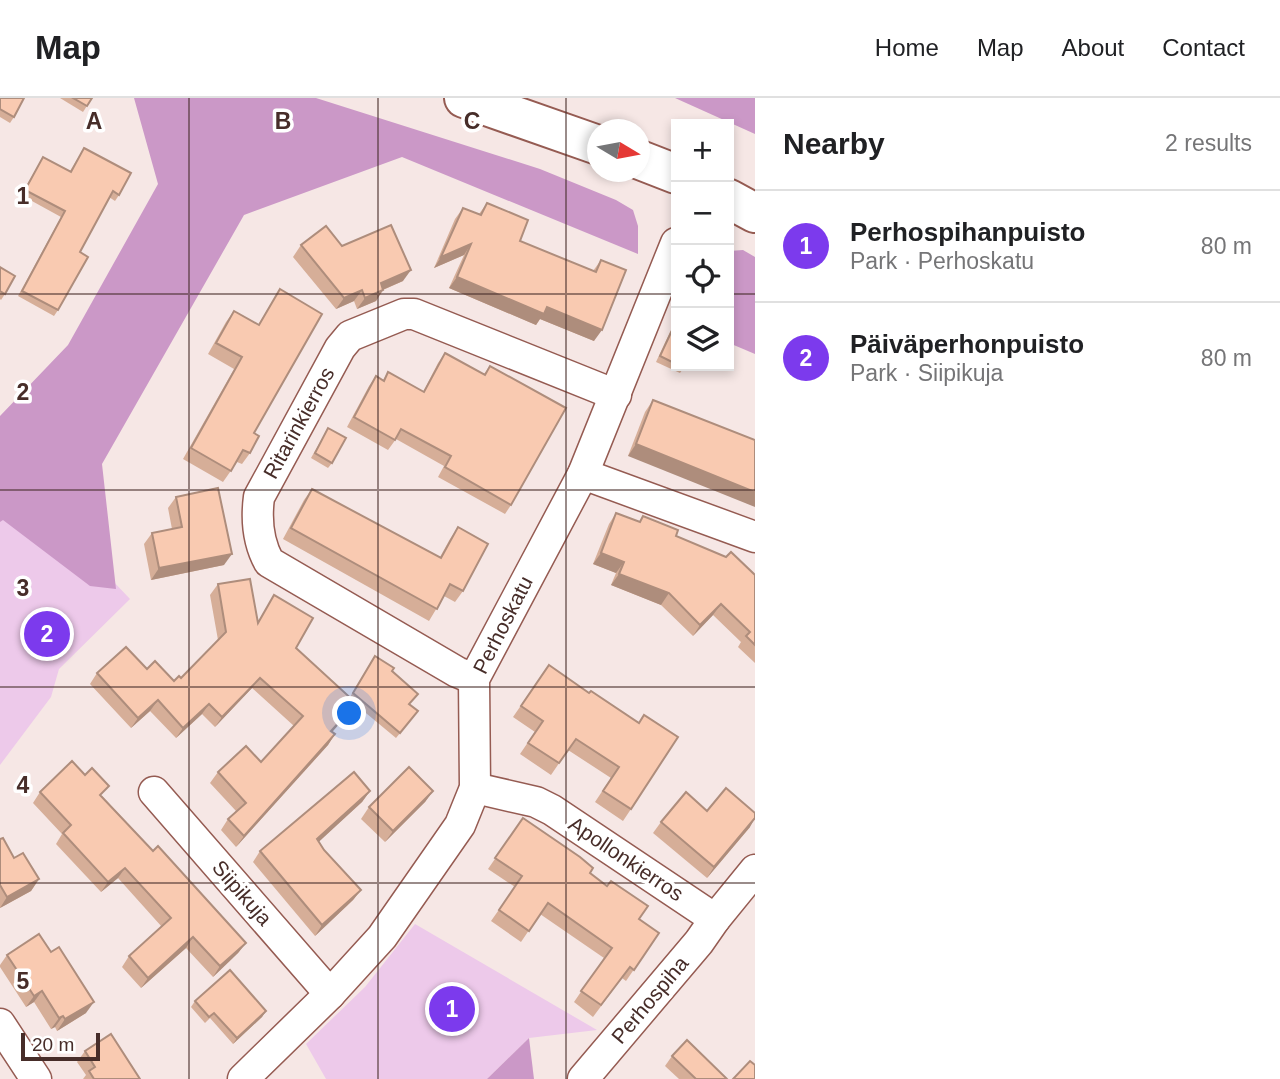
<!DOCTYPE html>
<html lang="en">
<head>
<meta charset="utf-8">
<style>
	:root { --surface:#fff; --page:#f2f2f2; --text:#202124; --muted:#757577; --line:#e0e0e0; --accent:#7c3aed }
	body { margin:0; font-family:Helvetica,sans-serif; background:var(--page); color:var(--text) }
	.controls { position:absolute; right:21px; top:21px; display:grid; overflow:hidden; border-radius:0px; box-shadow:0 4px 10px #0003 }
	.controls button { width:63px; height:63px; display:grid; place-items:center; padding:0; border:0; border-bottom:2px solid var(--line); background:var(--surface); color:var(--text); font:35px sans-serif }
	.compass { position:absolute; left:587px; top:21px; width:63px; height:63px; border-radius:50%; background:var(--surface); box-shadow:0 4px 10px #0003; rotate:100deg }
	.scale { position:absolute; left:21px; bottom:18px; width:79px; box-sizing:border-box; padding-left:7px; border:4px solid #472d29; border-top:0; font-size:19px; line-height:24px; white-space:nowrap; color:#472d29; -webkit-text-stroke:5px #fff; paint-order:stroke }
	.you { position:absolute; left:350px; top:616px; width:24px; height:24px; margin:-18px; border:5px solid #fff; border-radius:50%; background:#1a73e8; box-shadow:0 0 0 10px #1a73e833 }
	.badge { display:grid; place-items:center; width:46px; height:46px; border-radius:50%; background:var(--accent); color:#fff; font-size:23px; font-weight:700 }
	.pin { position:absolute; translate:-50% -50%; border:4px solid #fff; box-shadow:0 2px 7px #0006 }
	.list { margin:0; padding:0; list-style:none }
	h2 { display:flex; justify-content:space-between; align-items:center; height:91px; margin:0; padding:0 28px; font-size:30px }
	h2 small { font-size:23px; font-weight:400; color:var(--muted) }
	.list li { display:grid; grid-template-columns:46px 1fr auto; gap:21px; align-items:center; box-sizing:border-box; height:112px; padding:0 28px; border-top:2px solid var(--line) }
	.list b { display:block; font-size:26px; white-space:nowrap }
	.list p { margin:0; font-size:23px; white-space:nowrap; color:var(--muted) }
	.list em { font-size:23px; font-style:normal; color:var(--muted) }
	.icon { flex:none; width:38px; height:38px; fill:none; stroke:currentColor; stroke-width:2; stroke-linecap:round; stroke-linejoin:round }
	.map { position:relative; flex:none; width:755px; height:981px; overflow:hidden }
	header { display:flex; align-items:center; gap:42px; box-sizing:border-box; height:98px; padding:0 35px; background:var(--surface); border-bottom:2px solid var(--line) }
	header strong { font-size:33px }
	nav { display:flex; gap:38px; margin-inline-start:auto; font-size:24px }
	main { display:flex }
	aside { flex:1; background:var(--surface) }
	.map>svg:first-child { display:block }
	.green { fill:#edc9ea }
	.forest { fill:#cb98c7 }
	.lines { fill:none; stroke-linecap:round; stroke-linejoin:round }
	.street-casing { stroke:#955b52; stroke-width:33 }
	.secondary-casing { stroke:#955b52; stroke-width:42 }
	.street { stroke:#fff; stroke-width:30 }
	.secondary { stroke:#fff; stroke-width:38 }
	.wall { fill:#d6ae98 }
	.shaded-wall { fill:#ae8d7c }
	.building { fill:#f9cab1; stroke:#ae8d7c; stroke-width:2 }
	.grid { fill:none; stroke:#472d29; stroke-width:2; stroke-opacity:0.55 }
	.labels { text-anchor:middle; stroke-width:7; stroke-linejoin:round; paint-order:stroke }
	.street-label { font-size:21px; fill:#472d29; stroke:#fff }
	.grid-label { font-size:23px; text-anchor:middle; font-weight:bold; fill:#472d29; stroke:#fff; stroke-width:7; stroke-linejoin:round; paint-order:stroke }
</style>
</head>
<body>
<header>
<strong>Map</strong>
<nav><a>Home</a><a>Map</a><a>About</a><a>Contact</a></nav>
</header>
<main>
<div class="map">
<svg width="755" height="981" viewBox="0 0 755 981">
	<rect width="100%" height="100%" fill="#f6e7e5"/>
	<g class="green">
		<polygon points="10,375 130,501 59,571 51,599 0,667 0,384"/>
		<polygon points="415,826 597,932 529,940 487,981 326,981 306,946 365,889"/>
	</g>
	<g class="forest">
		<polygon points="134,0 316,0 540,71 616,102 633,112 638,128 638,156 402,59 244,117 102,366 116,491 90,488 3,422 0,424 0,318 68,247 158,86"/>
		<polygon points="675,0 755,0 755,36"/>
		<polygon points="743,152 755,159 755,256 729,245 729,153"/>
		<polygon points="529,940 534,981 487,981"/>
	</g>
	<g class="lines">
		<defs>
			<g id="street">
				<polyline points="583,376 755,439"/>
				<path d="M 474,581 L 457,574 L 269,464 C 258,444 256,422 259,399 L 340,250 L 350,238 L 404,216 L 414,216 L 616,297"/>
				<polyline points="475,690 536,704 552,712 715,821 755,772"/>
				<polyline points="154,694 330,896"/>
				<polyline points="0,926 36,981"/>
				<polyline points="243,981 330,896 382,839 460,727 475,690 474,581 583,376 676,145"/>
				<polyline points="583,981 699,844 715,821"/>
			</g>
			<g id="secondary">
				<polyline points="464,0 598,47"/>
				<polyline points="640,62 676,76"/>
				<polyline points="729,101 755,115"/>
			</g>
		</defs>
		<use href="#street" class="street-casing"/>
		<use href="#secondary" class="secondary-casing"/>
		<use href="#street" class="street"/>
		<use href="#secondary" class="secondary"/>
	</g>
	<g class="wall">
		<polygon points="0,0 14,19 10,25 0,19"/>
		<polygon points="60,0 92,0 83,14"/>
		<polygon points="84,50 119,97 115,103 109,99 80,154 58,212 54,218 18,198 61,119 21,97 43,59 70,73"/>
		<polygon points="487,105 520,143 593,173 601,162 594,243 540,221 536,227 449,190 464,157 434,170 455,121 463,110 479,116"/>
		<polygon points="301,147 342,148 403,183 383,192 376,203 357,211 354,203 336,211 293,159"/>
		<polygon points="0,169 5,196 1,202 0,201"/>
		<polygon points="280,191 250,355 242,366 237,364 223,384 183,361 234,271 208,256 226,224 234,213 258,227"/>
		<polygon points="674,228 676,229 676,268 685,268 680,275 656,264 670,234"/>
		<polygon points="445,255 484,276 490,268 511,407 505,416 438,379 444,368 396,341 388,352 347,329 369,288 376,278 383,282 388,274 423,294 438,265"/>
		<polygon points="653,302 755,342 628,358 645,314"/>
		<polygon points="328,330 332,365 328,370 311,360"/>
		<polygon points="312,391 440,459 450,441 458,429 463,493 455,504 444,498 429,523 283,441 304,402"/>
		<polygon points="176,399 224,467 151,482 144,446 152,435 172,431 168,410"/>
		<polygon points="616,415 639,424 643,418 676,438 755,477 755,565 738,549 741,544 713,517 693,538 661,507 611,487 616,475 593,466 609,426"/>
		<polygon points="218,486 258,524 274,497 296,550 350,599 371,564 392,573 410,607 418,613 396,640 355,606 349,615 332,634 335,636 328,647 236,749 221,732 228,721 236,713 210,685 218,674 261,664 294,628 252,590 215,629 202,616 176,640 150,613 131,630 90,586 97,575 147,571 174,583 181,580 218,542 210,497"/>
		<polygon points="549,567 589,595 639,625 631,711 623,723 595,704 611,680 568,652 551,677 520,656 535,634 513,619"/>
		<polygon points="370,693 362,704 318,744 324,752 361,792 353,802 315,838 253,764 260,753"/>
		<polygon points="433,693 425,704 385,744 361,721 369,709"/>
		<polygon points="40,694 102,698 153,753 246,845 238,855 213,879 186,850 141,890 122,869 129,858 162,829 118,780 101,794 56,746 62,736 33,705"/>
		<polygon points="707,713 750,729 707,780 653,735 661,724"/>
		<polygon points="523,720 590,775 639,821 659,835 626,883 622,880 593,919 574,904 604,860 540,816 521,844 491,823 515,789 488,771"/>
		<polygon points="0,741 14,760 39,781 31,793 0,810"/>
		<polygon points="7,857 86,915 57,933 55,929 51,931 34,904 26,909 0,869 0,867"/>
		<polygon points="195,903 266,913 262,919 233,946 210,920 205,925 191,909"/>
		<polygon points="85,953 140,981 83,981 86,977 77,964"/>
		<polygon points="672,958 727,981 679,981 665,968"/>
	</g>
	<g class="shaded-wall">
		<polygon points="471,146 464,157 434,170 441,159"/>
		<polygon points="411,172 403,183 373,196 381,185"/>
		<polygon points="457,179 547,209 602,232 594,243 540,221 536,227 449,190"/>
		<polygon points="362,192 354,203 336,211 344,200"/>
		<polygon points="383,192 376,203 357,211 365,200"/>
		<polygon points="636,346 755,394 755,409 628,358"/>
		<polygon points="601,455 624,464 616,475 593,466"/>
		<polygon points="232,456 224,467 151,482 159,470"/>
		<polygon points="619,476 669,495 661,507 611,487"/>
		<polygon points="721,506 713,517 693,538 700,527"/>
		<polygon points="260,580 252,590 215,629 222,619"/>
		<polygon points="158,602 150,613 131,630 138,620"/>
		<polygon points="356,605 349,615 324,643 331,633"/>
		<polygon points="209,606 202,616 176,640 183,630"/>
		<polygon points="335,636 328,647 236,749 244,738"/>
		<polygon points="370,693 362,704 310,752 317,741"/>
		<polygon points="433,693 425,704 385,744 393,733"/>
		<polygon points="755,720 750,729 707,780 714,769"/>
		<polygon points="125,770 118,780 101,794 108,784"/>
		<polygon points="39,781 31,793 0,810 7,799"/>
		<polygon points="361,792 353,802 315,838 322,827"/>
		<polygon points="193,839 186,850 141,890 148,880"/>
		<polygon points="246,845 238,855 213,879 220,868"/>
		<polygon points="42,893 34,904 26,909 34,898"/>
		<polygon points="94,904 86,915 57,933 65,921"/>
		<polygon points="266,913 262,919 233,946 237,940"/>
		<polygon points="63,918 55,929 51,931 59,920"/>
	</g>
	<g class="building">
		<polygon points="0,0 24,0 14,19 0,11"/>
		<polygon points="73,0 92,0 87,8"/>
		<polygon points="84,50 131,75 119,97 113,93 80,154 88,159 58,212 22,193 65,113 25,92 43,59 71,74"/>
		<polygon points="487,105 528,122 520,143 596,174 601,162 626,172 602,232 547,209 544,216 457,179 471,146 441,159 463,110 481,117"/>
		<polygon points="391,127 411,172 381,185 383,192 365,200 362,192 344,200 301,147 326,128 342,148"/>
		<polygon points="0,169 15,178 5,196 0,193"/>
		<polygon points="280,191 322,216 254,335 259,338 250,355 243,352 231,373 191,350 242,259 216,245 234,213 259,227"/>
		<polygon points="674,228 676,229 676,266 660,258"/>
		<polygon points="445,255 485,277 490,268 566,310 511,407 445,369 451,358 401,331 395,342 354,319 376,278 384,283 388,274 424,294"/>
		<polygon points="653,302 755,342 755,394 636,346"/>
		<polygon points="328,330 346,340 332,365 315,355"/>
		<polygon points="218,390 232,456 159,470 152,435 182,429 176,399"/>
		<polygon points="312,391 441,460 458,429 488,446 463,493 450,486 437,511 291,430"/>
		<polygon points="616,415 640,424 643,418 678,432 676,438 726,459 731,454 755,477 755,547 746,538 750,534 721,506 700,527 669,495 619,476 624,464 601,455"/>
		<polygon points="250,481 258,525 274,497 313,520 296,550 356,605 331,633 335,636 244,738 228,721 246,705 218,674 246,648 261,664 303,618 260,580 222,619 209,606 183,630 158,602 138,620 97,575 126,549 147,571 155,563 174,583 179,578 181,580 226,534 218,486"/>
		<polygon points="375,558 394,570 392,573 418,596 409,606 418,613 400,635 353,595"/>
		<polygon points="549,567 589,595 591,593 639,625 644,617 678,639 631,711 603,693 619,669 576,641 559,665 528,645 543,623 521,608"/>
		<polygon points="72,663 85,677 92,670 109,688 100,697 153,753 158,748 246,845 220,868 193,839 148,880 129,858 171,820 125,770 108,784 63,735 71,727 40,694"/>
		<polygon points="409,669 433,693 393,733 369,709"/>
		<polygon points="354,674 370,693 317,741 324,752 361,792 322,827 260,753"/>
		<polygon points="726,690 755,715 755,720 714,769 661,724 686,694 707,713"/>
		<polygon points="523,720 580,759 593,770 590,775 607,788 611,783 648,808 639,821 659,835 634,872 630,869 601,907 581,893 612,850 548,805 529,833 499,812 522,778 495,760"/>
		<polygon points="3,740 14,760 23,755 39,781 7,799 0,787 0,741"/>
		<polygon points="39,836 51,854 59,849 94,904 65,921 63,918 59,920 42,893 34,898 7,857"/>
		<polygon points="230,872 266,913 237,940 214,915 209,919 195,903"/>
		<polygon points="111,936 140,981 94,981 89,973 95,969 85,953"/>
		<polygon points="687,942 727,981 696,981 672,958"/>
		<polygon points="750,963 755,967 755,981 733,981"/>
	</g>
	<path class="grid" d="M 189,0 L 189,981M 378,0 L 378,981M 566,0 L 566,981M 0,196 L 676,196M 729,196 L 755,196M 0,392 L 755,392M 0,589 L 755,589M 0,785 L 755,785"/>
	<g class="labels">
		<g class="street-label">
			<text transform="translate(299 325) rotate(-61)" y="7">Ritarinkierros</text>
			<text transform="translate(503 527) rotate(-63)" y="7">Perhoskatu</text>
			<text transform="translate(626 761) rotate(34)" y="7">Apollonkierros</text>
			<text transform="translate(242 795) rotate(49)" y="7">Siipikuja</text>
			<text transform="translate(650 902) rotate(-50)" y="7">Perhospiha</text>
		</g>
	</g>
	<g class="grid-label">
		<text x="94" y="31">A</text>
		<text x="283" y="31">B</text>
		<text x="472" y="31">C</text>
		<text x="23" y="106">1</text>
		<text x="23" y="302">2</text>
		<text x="23" y="498">3</text>
		<text x="23" y="695">4</text>
		<text x="23" y="891">5</text>
	</g>
</svg>
<div class="controls">
<button>+</button>
<button>−</button>
<button><svg class="icon" aria-label="locate" viewBox="0 0 24 24"><circle cx="12" cy="12" r="6"/><path d="M12 2v4M12 18v4M2 12h4M18 12h4"/></svg></button>
<button><svg class="icon" aria-label="layers" viewBox="0 0 24 24"><path d="M12 4l9 5-9 5-9-5zM3 14l9 5 9-5"/></svg></button>
</div>
<svg class="compass" viewBox="-18 -18 36 36"><path d="M0-13l5 13h-10z" fill="#e53935"/><path d="M0 13l5-13h-10z" fill="#757577"/></svg>
<div class="scale">20 m</div>
<div class="you"></div>
<div class="pin badge" style="left:452px;top:911px">1</div>
<div class="pin badge" style="left:47px;top:536px">2</div>
</div>
<aside>
<h2>Nearby<small>2 results</small></h2>
<ul class="list">
<li><span class="badge">1</span><div><b>Perhospihanpuisto</b><p>Park · Perhoskatu</p></div><em>80 m</em></li>
<li><span class="badge">2</span><div><b>Päiväperhonpuisto</b><p>Park · Siipikuja</p></div><em>80 m</em></li>
</ul>
</aside>
</main>
</body>
</html>
